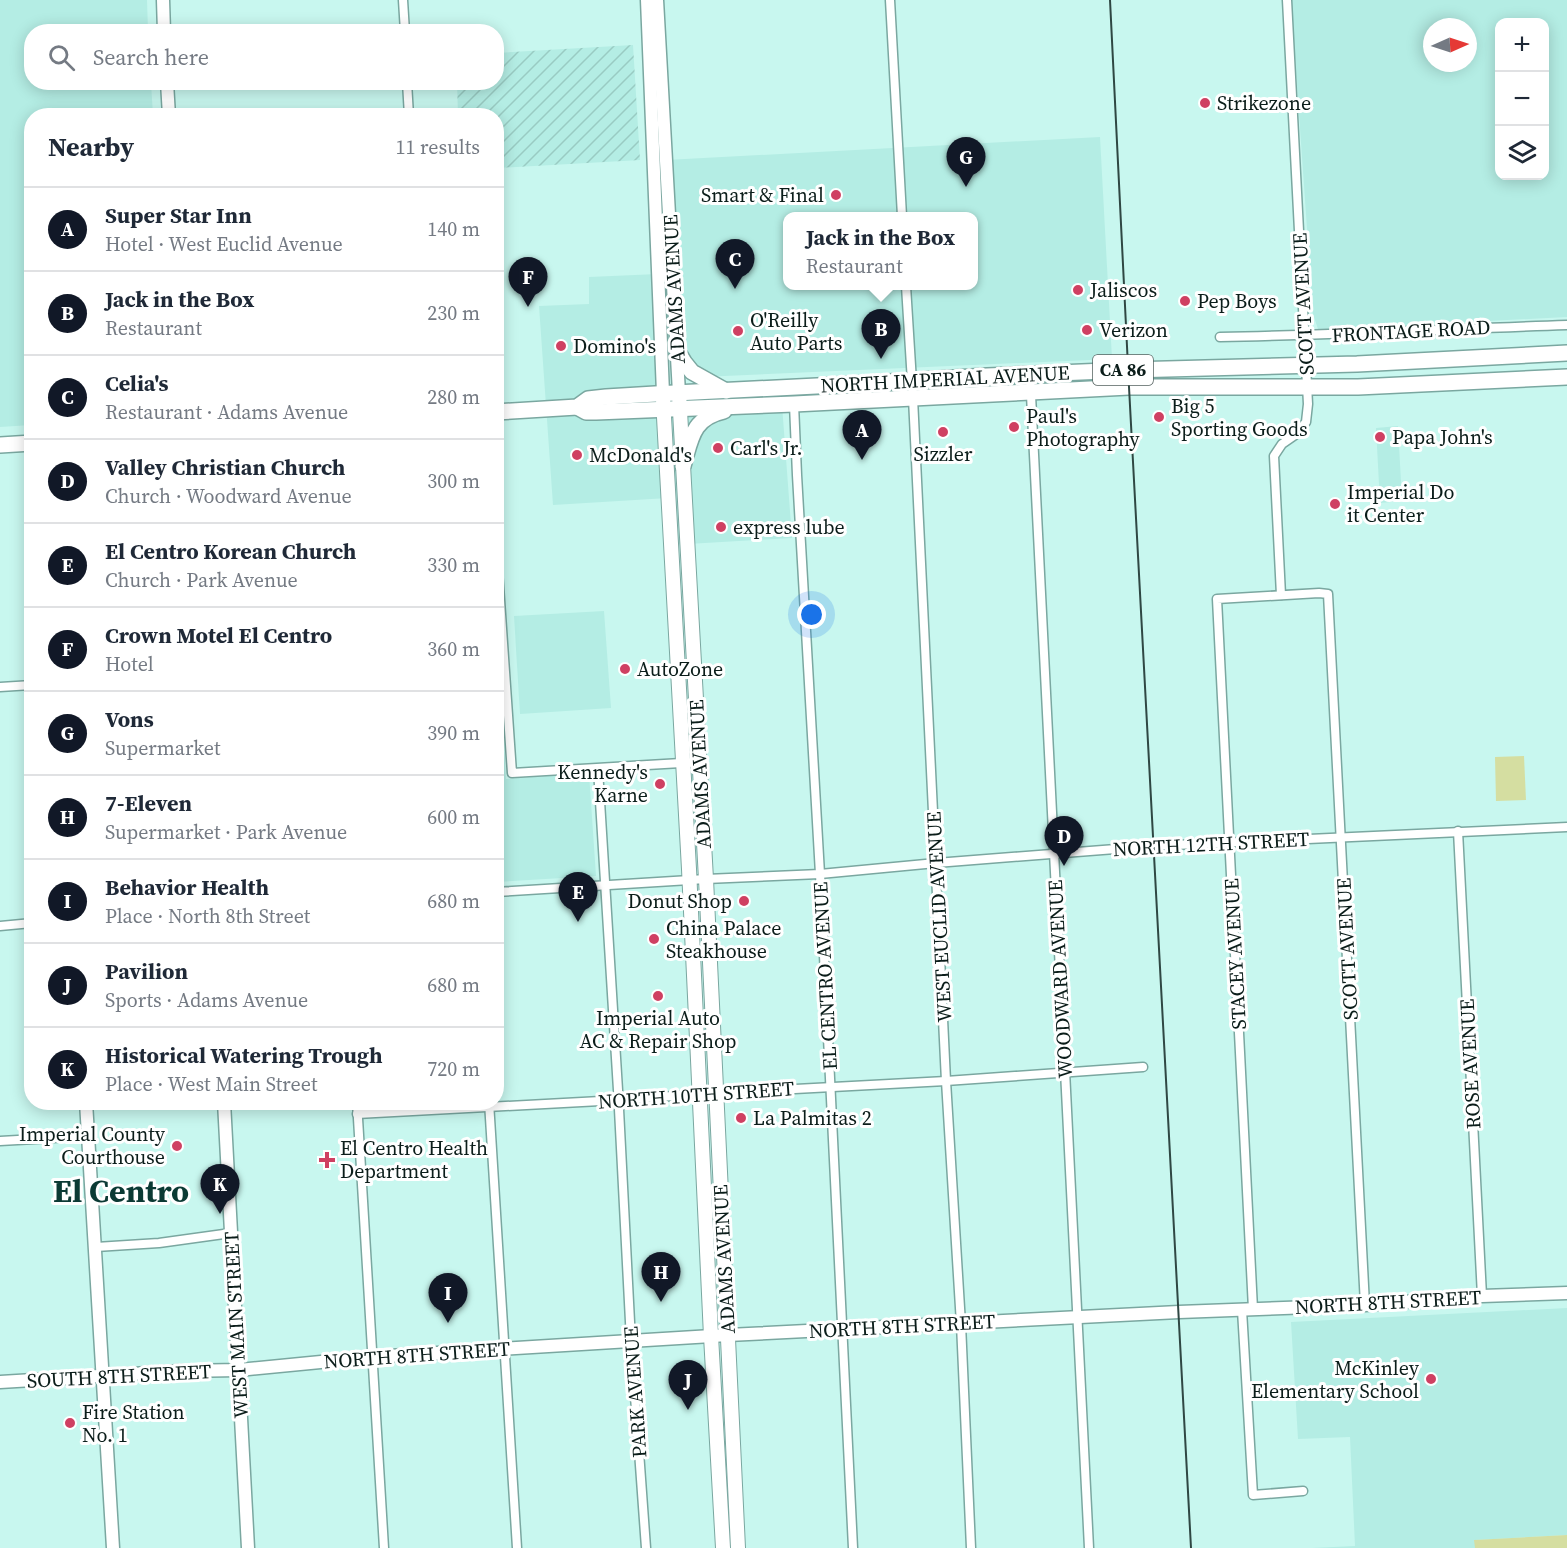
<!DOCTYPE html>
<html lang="en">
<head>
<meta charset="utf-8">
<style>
	:root { --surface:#fff; --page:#f2f2f3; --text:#1f2937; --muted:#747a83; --line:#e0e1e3; --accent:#111827 }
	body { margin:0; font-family:"Source Serif 4",serif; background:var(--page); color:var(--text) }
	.controls { position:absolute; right:18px; top:18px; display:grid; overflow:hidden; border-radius:12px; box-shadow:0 3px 15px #0003 }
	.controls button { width:54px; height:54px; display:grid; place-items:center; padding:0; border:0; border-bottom:2px solid var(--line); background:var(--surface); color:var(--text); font:30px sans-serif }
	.compass { position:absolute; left:1423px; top:18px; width:54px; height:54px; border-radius:50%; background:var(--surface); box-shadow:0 3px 15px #0003; rotate:87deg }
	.you { position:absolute; left:812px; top:615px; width:21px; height:21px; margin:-15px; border:4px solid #fff; border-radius:50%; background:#1a73e8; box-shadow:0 0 0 9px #1a73e833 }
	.badge { display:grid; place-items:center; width:39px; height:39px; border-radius:50%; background:var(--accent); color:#fff; font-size:20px; font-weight:700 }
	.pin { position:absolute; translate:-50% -50px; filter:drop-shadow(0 2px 3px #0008) }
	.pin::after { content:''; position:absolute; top:32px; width:21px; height:18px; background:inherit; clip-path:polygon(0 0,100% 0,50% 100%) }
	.popup { position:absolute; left:783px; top:212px; width:195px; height:78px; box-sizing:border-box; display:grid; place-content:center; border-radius:12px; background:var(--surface); filter:drop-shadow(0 2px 4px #0005); font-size:20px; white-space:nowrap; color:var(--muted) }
	.popup b { font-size:22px; color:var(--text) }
	.popup::after { content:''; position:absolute; left:50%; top:100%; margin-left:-12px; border:12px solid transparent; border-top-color:var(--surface) }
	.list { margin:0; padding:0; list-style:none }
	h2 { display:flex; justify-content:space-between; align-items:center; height:78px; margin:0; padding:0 24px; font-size:26px }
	h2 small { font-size:20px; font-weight:400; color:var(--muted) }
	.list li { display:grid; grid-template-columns:39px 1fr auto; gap:18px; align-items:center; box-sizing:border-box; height:84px; padding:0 24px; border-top:2px solid var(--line) }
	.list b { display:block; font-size:22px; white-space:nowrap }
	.list p { margin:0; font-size:20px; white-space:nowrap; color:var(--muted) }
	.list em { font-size:20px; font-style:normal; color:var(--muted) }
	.icon { flex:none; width:33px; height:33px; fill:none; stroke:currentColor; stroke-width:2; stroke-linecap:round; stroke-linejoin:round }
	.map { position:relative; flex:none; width:1567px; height:1548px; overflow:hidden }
	.search { position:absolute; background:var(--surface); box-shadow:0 3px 15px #0003; left:24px; top:24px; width:480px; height:66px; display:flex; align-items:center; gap:15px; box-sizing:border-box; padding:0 21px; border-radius:24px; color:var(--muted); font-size:22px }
	.panel { position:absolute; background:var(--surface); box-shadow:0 3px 15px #0003; left:24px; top:108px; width:480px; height:1002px; border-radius:24px }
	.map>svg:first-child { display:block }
	.built { fill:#b4ede4; fill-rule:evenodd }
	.industrial { fill:url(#industrial-furrows) }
	.park { fill:#d5dea1 }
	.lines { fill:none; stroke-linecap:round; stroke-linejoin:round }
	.street-casing { stroke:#7aa7a0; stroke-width:11 }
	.secondary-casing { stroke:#7aa7a0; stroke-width:15 }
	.primary-casing { stroke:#7aa7a0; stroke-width:16 }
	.highway-casing { stroke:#7aa7a0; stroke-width:18 }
	.street { stroke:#fff; stroke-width:8 }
	.secondary { stroke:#fff; stroke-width:12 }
	.primary { stroke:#fff; stroke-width:14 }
	.highway { stroke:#fff; stroke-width:15 }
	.rail { stroke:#2f4743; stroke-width:2 }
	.poi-dot { fill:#cf4062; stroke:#fff; stroke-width:2 }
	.labels { text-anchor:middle; stroke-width:6; stroke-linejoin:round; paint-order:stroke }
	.shield { fill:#fff; stroke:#54615f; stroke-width:1.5 }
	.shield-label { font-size:18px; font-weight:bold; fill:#0b1d1a }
	.poi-label { font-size:20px; fill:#0b1d1a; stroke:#fff; text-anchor:start }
	.street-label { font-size:20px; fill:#0b1d1a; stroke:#fff }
	.town-label { font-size:32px; font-weight:bold; fill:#0b3a34; stroke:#fff }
</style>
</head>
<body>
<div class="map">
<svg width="1567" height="1548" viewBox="0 0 1567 1548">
	<defs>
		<pattern id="industrial-furrows" width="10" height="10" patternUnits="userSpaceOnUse" patternTransform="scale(1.5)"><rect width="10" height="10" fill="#b4ede4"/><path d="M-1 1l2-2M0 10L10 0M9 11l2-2" fill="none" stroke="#99cbc3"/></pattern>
	</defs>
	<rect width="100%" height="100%" fill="#c8f7ef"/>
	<g class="built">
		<polygon points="0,0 147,0 148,31 32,32 32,82 151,83 153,115 32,116 31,425 0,427"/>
		<path d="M 1291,0 L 1567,0 L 1567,317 L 1450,323 L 1327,333 L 1318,329 L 1313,314 ZM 1500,22 L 1544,22 L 1544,176 L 1500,176 ZM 1432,27 L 1468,27 L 1468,63 L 1432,63 Z"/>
		<path d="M 1100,137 L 1112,359 L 679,378 L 666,160 ZM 788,216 L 974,216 L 974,286 L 788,286 Z"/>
		<polygon points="658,274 663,409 782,405 792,538 671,545 668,498 553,505 539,306 589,304 589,277"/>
		<polygon points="1398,426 1402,501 1380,503 1376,428"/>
		<polygon points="604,611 611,708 520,714 514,616"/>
		<polygon points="497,644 506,779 589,773 596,876 497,882"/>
		<polygon points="1567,1308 1567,1535 1475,1540 1475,1548 1312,1548 1355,1546 1350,1437 1298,1439 1291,1322"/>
	</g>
	<polygon class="industrial" points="633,45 640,160 497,168 496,116 458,115 457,83 496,82 497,53"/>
	<g class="park">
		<polygon points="1524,756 1526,800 1496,801 1495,757"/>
		<polygon points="1567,1535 1567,1548 1475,1548 1474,1540"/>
	</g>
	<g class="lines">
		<defs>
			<g id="street">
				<polyline points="403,0 405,32"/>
				<polyline points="890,0 902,216"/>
				<polyline points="407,82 409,116"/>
				<polyline points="906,286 913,398 946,1081 961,1324 971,1548"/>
				<path d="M 1220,337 C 1336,335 1451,329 1567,325"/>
				<polyline points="1030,375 1089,1548"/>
				<polyline points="794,404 797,475 820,874 853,1548"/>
				<polyline points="496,542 512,773 698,762"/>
				<polyline points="1281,595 1274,456 1282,444 1295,435 1306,422 1308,404 1287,0"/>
				<polyline points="0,687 32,685"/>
				<polyline points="598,769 618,1090 631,1341 646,1548"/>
				<polyline points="1458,831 1482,1296"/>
				<polyline points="496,892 706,879 820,874 936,863 1154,846 1567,827"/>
				<polyline points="0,926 32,923"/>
				<polyline points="357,1102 384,1548"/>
				<polyline points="489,1102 517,1548"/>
				<polyline points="357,1114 619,1100 700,1094 946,1081 1143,1067"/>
				<polyline points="0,1141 88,1136"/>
				<polyline points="96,1247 159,1243 231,1233"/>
				<polyline points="1253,1309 1217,599 1319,593 1328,594 1365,1305"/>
				<polyline points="1242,1310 1253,1495 1303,1491"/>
			</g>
			<g id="secondary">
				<polyline points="163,0 164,32"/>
				<polyline points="647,0 663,393"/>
				<polyline points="657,0 679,393"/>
				<polyline points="167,82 169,116"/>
				<polyline points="86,1102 113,1548"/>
				<polyline points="224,1102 248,1548"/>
				<polyline points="0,1382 181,1371 239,1370 372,1357 728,1335 1179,1312 1365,1305 1482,1296 1567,1293"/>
			</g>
			<g id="primary">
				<polyline points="679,393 706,879 738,1548"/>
				<polyline points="663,399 689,869 711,1336 723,1548"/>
			</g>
			<g id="highway">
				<polyline points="677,350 684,362 692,372 726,391"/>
				<polyline points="577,407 586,412 596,412 794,404 1129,387 1358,387 1567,377"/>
				<polyline points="496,412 577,407 588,399 606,397 655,394 856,384 987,376 1129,370 1357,364 1567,353"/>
				<polyline points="0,445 32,443"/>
				<path d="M 683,466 C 691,439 692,418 724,411"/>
			</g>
		</defs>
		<use href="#street" class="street-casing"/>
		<use href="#secondary" class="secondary-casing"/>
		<use href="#primary" class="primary-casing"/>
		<use href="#highway" class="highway-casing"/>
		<use href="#street" class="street"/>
		<use href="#secondary" class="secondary"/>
		<use href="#primary" class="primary"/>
		<use href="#highway" class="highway"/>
		<polyline class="rail" points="1110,0 1129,387 1191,1548"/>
	</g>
	<g class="poi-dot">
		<circle cx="1205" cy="103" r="6"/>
		<circle cx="836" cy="195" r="6"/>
		<circle cx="1078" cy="290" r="6"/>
		<circle cx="1185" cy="301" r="6"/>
		<circle cx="1087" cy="330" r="6"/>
		<circle cx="738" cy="331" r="6"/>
		<circle cx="561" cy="346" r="6"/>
		<circle cx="1159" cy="417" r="6"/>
		<circle cx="1014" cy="427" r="6"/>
		<circle cx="943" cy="432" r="6"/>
		<circle cx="1380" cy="437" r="6"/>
		<circle cx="718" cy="448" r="6"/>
		<circle cx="577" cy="455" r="6"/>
		<circle cx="1335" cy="504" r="6"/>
		<circle cx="721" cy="527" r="6"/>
		<circle cx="625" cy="669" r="6"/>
		<circle cx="660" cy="784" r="6"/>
		<circle cx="744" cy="901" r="6"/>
		<circle cx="654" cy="939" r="6"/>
		<circle cx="658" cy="996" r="6"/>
		<circle cx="741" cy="1118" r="6"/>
		<circle cx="177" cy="1146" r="6"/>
		<path d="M324 1151h6v6h6v6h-6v6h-6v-6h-6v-6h6z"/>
		<circle cx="1431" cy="1379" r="6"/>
		<circle cx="70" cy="1423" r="6"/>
	</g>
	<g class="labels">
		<rect class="shield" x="1093" y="355" width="60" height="30" rx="4.5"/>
		<g class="shield-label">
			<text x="1123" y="376">CA 86</text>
		</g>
		<g class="poi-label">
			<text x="1217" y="110">Strikezone</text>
			<text x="824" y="202" text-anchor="end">Smart &amp; Final</text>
			<text x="1090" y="297">Jaliscos</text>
			<text x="1197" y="308">Pep Boys</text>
			<text x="750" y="327">O'Reilly<tspan x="750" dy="23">Auto Parts</tspan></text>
			<text x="1099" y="337">Verizon</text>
			<text x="573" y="353">Domino's</text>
			<text x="1171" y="413">Big 5<tspan x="1171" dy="23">Sporting Goods</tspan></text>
			<text x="1026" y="423">Paul's<tspan x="1026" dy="23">Photography</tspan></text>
			<text x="1392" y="444">Papa John's</text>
			<text x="730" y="455">Carl's Jr.</text>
			<text x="943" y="461" text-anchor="middle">Sizzler</text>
			<text x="589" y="462">McDonald's</text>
			<text x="1347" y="499">Imperial Do<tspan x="1347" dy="23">it Center</tspan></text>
			<text x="733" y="534">express lube</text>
			<text x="637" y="676">AutoZone</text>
			<text x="648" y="779" text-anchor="end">Kennedy's<tspan x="648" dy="23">Karne</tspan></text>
			<text x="732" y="908" text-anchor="end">Donut Shop</text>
			<text x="666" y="935">China Palace<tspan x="666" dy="23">Steakhouse</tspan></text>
			<text x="658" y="1025" text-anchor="middle">Imperial Auto<tspan x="658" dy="23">AC &amp; Repair Shop</tspan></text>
			<text x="753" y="1125">La Palmitas 2</text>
			<text x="165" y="1141" text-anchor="end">Imperial County<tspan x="165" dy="23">Courthouse</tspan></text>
			<text x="340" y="1155">El Centro Health<tspan x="340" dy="23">Department</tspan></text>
			<text x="1419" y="1375" text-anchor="end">McKinley<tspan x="1419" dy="23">Elementary School</tspan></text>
			<text x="82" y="1419">Fire Station<tspan x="82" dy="23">No. 1</tspan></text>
		</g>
		<g class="street-label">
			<text transform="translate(674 289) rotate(-93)" y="7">ADAMS AVENUE</text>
			<text transform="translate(1303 304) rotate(-93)" y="7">SCOTT AVENUE</text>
			<text transform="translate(1411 331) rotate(-3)" y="7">FRONTAGE ROAD</text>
			<text transform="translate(945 379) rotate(-3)" y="7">NORTH IMPERIAL AVENUE</text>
			<text transform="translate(700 774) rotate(-93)" y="7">ADAMS AVENUE</text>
			<text transform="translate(1211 844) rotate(-3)" y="7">NORTH 12TH STREET</text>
			<text transform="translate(939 917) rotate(-93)" y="7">WEST EUCLID AVENUE</text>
			<text transform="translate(1347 949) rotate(-93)" y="7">SCOTT AVENUE</text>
			<text transform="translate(1235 954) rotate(-93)" y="7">STACEY AVENUE</text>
			<text transform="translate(825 976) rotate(-93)" y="7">EL CENTRO AVENUE</text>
			<text transform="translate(1060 979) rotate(-93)" y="7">WOODWARD AVENUE</text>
			<text transform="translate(1470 1064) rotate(-93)" y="7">ROSE AVENUE</text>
			<text transform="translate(696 1095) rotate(-4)" y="7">NORTH 10TH STREET</text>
			<text transform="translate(724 1259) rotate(-93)" y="7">ADAMS AVENUE</text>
			<text transform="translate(1388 1302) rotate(-3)" y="7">NORTH 8TH STREET</text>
			<text transform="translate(236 1325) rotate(-93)" y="7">WEST MAIN STREET</text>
			<text transform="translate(902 1326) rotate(-3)" y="7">NORTH 8TH STREET</text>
			<text transform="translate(417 1355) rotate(-4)" y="7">NORTH 8TH STREET</text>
			<text transform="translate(119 1376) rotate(-3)" y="7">SOUTH 8TH STREET</text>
			<text transform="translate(635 1392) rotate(-94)" y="7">PARK AVENUE</text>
		</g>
		<g class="town-label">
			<text x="121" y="1202">El Centro</text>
		</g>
	</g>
</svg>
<div class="controls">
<button>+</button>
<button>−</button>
<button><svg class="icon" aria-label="layers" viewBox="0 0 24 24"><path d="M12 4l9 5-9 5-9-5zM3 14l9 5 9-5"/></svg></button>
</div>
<svg class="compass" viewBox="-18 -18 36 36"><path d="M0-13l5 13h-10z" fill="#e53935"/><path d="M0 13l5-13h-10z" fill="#747a83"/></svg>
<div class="you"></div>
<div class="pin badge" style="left:862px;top:460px">A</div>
<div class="pin badge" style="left:881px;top:359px">B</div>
<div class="popup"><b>Jack in the Box</b>Restaurant</div>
<div class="pin badge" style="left:735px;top:289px">C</div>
<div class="pin badge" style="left:1064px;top:866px">D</div>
<div class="pin badge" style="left:578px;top:922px">E</div>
<div class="pin badge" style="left:528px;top:307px">F</div>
<div class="pin badge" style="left:966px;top:187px">G</div>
<div class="pin badge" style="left:661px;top:1302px">H</div>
<div class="pin badge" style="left:448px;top:1323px">I</div>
<div class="pin badge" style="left:688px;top:1410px">J</div>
<div class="pin badge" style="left:220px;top:1214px">K</div>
<div class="search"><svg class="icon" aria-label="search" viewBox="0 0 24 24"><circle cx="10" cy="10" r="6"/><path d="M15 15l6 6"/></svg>Search here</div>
<section class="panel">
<h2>Nearby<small>11 results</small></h2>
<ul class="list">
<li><span class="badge">A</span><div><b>Super Star Inn</b><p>Hotel · West Euclid Avenue</p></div><em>140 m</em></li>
<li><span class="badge">B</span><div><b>Jack in the Box</b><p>Restaurant</p></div><em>230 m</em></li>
<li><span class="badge">C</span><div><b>Celia's</b><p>Restaurant · Adams Avenue</p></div><em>280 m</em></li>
<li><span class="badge">D</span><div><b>Valley Christian Church</b><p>Church · Woodward Avenue</p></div><em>300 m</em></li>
<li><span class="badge">E</span><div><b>El Centro Korean Church</b><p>Church · Park Avenue</p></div><em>330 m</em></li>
<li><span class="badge">F</span><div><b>Crown Motel El Centro</b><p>Hotel</p></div><em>360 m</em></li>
<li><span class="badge">G</span><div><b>Vons</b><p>Supermarket</p></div><em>390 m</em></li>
<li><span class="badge">H</span><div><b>7-Eleven</b><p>Supermarket · Park Avenue</p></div><em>600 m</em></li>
<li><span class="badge">I</span><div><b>Behavior Health</b><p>Place · North 8th Street</p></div><em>680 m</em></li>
<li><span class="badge">J</span><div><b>Pavilion</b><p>Sports · Adams Avenue</p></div><em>680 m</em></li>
<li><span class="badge">K</span><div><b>Historical Watering Trough</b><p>Place · West Main Street</p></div><em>720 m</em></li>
</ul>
</section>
</div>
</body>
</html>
